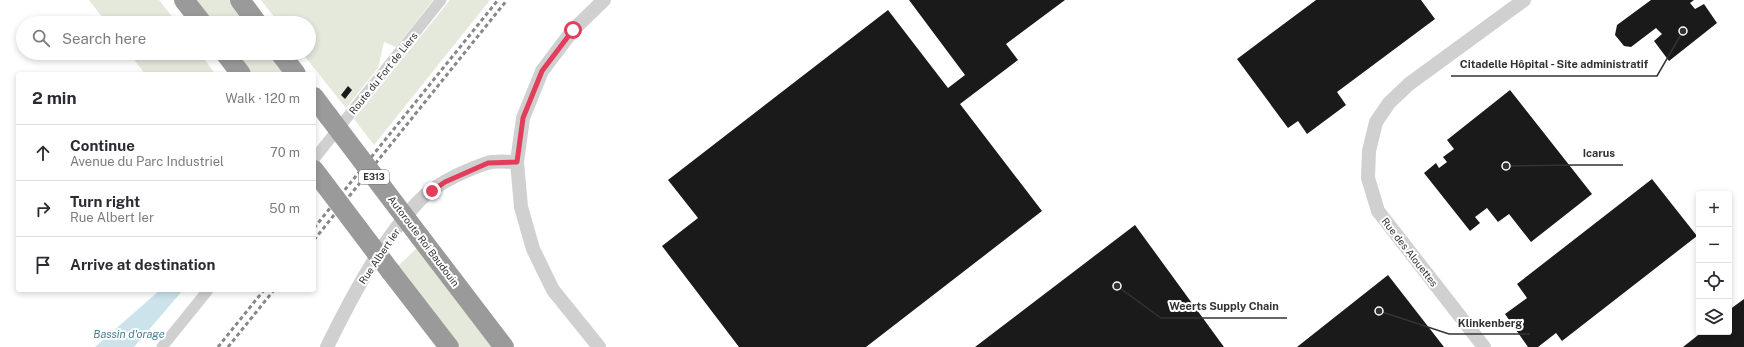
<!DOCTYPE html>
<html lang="en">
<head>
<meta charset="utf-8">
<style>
	:root { --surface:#fff; --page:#f7f7f7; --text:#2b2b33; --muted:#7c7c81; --line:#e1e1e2 }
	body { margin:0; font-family:"Public Sans",sans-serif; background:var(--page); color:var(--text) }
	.controls { position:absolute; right:12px; bottom:12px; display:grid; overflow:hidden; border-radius:4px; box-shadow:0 2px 6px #0003 }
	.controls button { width:36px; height:36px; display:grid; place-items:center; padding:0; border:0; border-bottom:1px solid var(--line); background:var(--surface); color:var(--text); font:20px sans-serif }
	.stop { position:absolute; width:12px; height:12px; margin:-9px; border:3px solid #e23d5b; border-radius:50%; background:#fff }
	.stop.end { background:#e23d5b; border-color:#fff; box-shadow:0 1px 4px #0008 }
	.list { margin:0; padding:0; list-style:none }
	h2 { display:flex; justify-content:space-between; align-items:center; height:52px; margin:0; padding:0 16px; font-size:17px }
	h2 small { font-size:13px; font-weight:400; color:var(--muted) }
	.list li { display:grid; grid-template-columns:26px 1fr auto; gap:12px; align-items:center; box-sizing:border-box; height:56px; padding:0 16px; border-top:1px solid var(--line) }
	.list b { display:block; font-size:15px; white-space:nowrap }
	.list p { margin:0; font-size:13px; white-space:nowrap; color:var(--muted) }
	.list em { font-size:13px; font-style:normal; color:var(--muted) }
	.icon { flex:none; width:22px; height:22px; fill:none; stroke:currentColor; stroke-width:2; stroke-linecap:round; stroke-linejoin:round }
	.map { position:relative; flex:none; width:1744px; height:347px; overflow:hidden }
	.search { position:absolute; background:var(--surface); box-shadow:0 2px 6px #0003; left:16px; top:16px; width:300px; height:44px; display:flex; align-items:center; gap:10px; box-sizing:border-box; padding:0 14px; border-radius:22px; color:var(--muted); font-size:15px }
	.panel { position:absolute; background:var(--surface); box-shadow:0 2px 6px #0003; left:16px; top:72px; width:300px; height:220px; border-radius:4px }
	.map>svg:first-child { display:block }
	.green { fill:#e4e9dc }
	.water { fill:#cce3eb }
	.building { fill:#1a1a1a }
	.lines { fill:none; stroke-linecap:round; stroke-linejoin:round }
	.minor { stroke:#d0d0d0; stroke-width:11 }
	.tertiary { stroke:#d0d0d0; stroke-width:14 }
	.motorway { stroke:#9a9a9a; stroke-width:20 }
	.rail { stroke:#888; stroke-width:3; stroke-dasharray:4 3; stroke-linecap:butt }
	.motorway-bridge { stroke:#9a9a9a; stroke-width:20 }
	.route { stroke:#e23d5b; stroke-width:5 }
	.labels { text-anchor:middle; stroke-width:4; stroke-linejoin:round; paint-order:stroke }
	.shield { fill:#fff; stroke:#707070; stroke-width:1 }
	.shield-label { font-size:9px; font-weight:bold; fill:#333 }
	.street-label { font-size:10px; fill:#333; stroke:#fff }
	.water-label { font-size:11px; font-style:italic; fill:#417d94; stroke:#fff }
	.leader { fill:none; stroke:#333; stroke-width:1.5 }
	.callout-dot { fill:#333; stroke:#fff; stroke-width:1.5 }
	.callout-label { font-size:11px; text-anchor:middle; font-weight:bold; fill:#333; stroke:#fff; stroke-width:4; stroke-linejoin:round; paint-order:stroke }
</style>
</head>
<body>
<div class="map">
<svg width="1744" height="347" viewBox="0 0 1744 347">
	<rect width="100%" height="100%" fill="#fff"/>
	<g class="green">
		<polygon points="89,0 159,0 177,23 107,23"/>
		<polygon points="196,0 230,0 247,23 214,23"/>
		<polygon points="261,0 433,0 396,47 384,42 378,68 346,108 302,53 309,53 309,23 279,23"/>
		<polygon points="450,0 490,0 374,145 354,119"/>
		<polygon points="129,53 200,53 215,74 145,74"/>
		<polygon points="236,53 270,53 287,74 253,74"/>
		<polygon points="418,247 494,347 460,347 398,266"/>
	</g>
	<polygon class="water" points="160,290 183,290 134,347 95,347"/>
	<g class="building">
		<polygon points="909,0 1065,0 1006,44 1018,60 960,104 1042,211 866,347 739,347 662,246 698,218 668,180 888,10 948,88 965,75"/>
		<polygon points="1316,0 1421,0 1435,19 1337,92 1346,105 1307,134 1298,121 1288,128 1237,59"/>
		<polygon points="1651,0 1694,0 1690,3 1695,9 1704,4 1717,23 1669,61 1654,41 1662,34 1656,28 1631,47 1624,46 1615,35 1617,25"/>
		<polygon points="348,86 352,90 345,99 341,95"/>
		<polygon points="1510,90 1592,194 1531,242 1509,214 1498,222 1487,208 1475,217 1480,223 1470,231 1424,173 1436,163 1439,168 1447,162 1443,157 1454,149 1447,140"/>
		<polygon points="1652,179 1697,236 1562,341 1556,333 1538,347 1528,347 1505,314 1527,298 1517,284"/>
		<polygon points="1135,225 1224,347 975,347"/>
		<polygon points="1388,275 1444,347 1297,347"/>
		<polygon points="1744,299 1744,347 1683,347 1702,332 1729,332 1729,310"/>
	</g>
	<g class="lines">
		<g class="minor">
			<polyline points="314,159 441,0"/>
			<polyline points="162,347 208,290"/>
		</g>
		<g class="tertiary">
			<path d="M 327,347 C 351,298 380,243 418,202 C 435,184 464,171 487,163 C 496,160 508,162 517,162"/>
			<polyline points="599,347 553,290 533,249 521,207 517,162 523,118 542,71 573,30 604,0"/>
			<polyline points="1484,347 1378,211 1368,178 1369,151 1376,122 1389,103 1409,84 1524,0"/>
		</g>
		<g class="motorway">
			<polyline points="184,0 202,23"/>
			<polyline points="240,0 257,23"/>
			<polyline points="225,53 241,74"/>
			<polyline points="280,53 296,74"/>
			<polyline points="314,97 329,117"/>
			<polyline points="420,237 504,347"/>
			<polyline points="391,272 449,347"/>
		</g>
		<g class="rail">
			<polyline points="314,228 498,0"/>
			<polyline points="314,240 507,0"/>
			<polyline points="218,347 264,290"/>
			<polyline points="228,347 274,290"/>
		</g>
		<g class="motorway-bridge">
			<polyline points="329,117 420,237"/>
			<polyline points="314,170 391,272"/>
		</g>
	</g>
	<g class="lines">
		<polyline class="route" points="432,191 445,182 488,163 517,162 523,118 542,71 573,30"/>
	</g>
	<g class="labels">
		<rect class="shield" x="359" y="170" width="30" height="14" rx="3"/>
		<g class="shield-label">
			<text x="374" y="180">E313</text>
		</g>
		<g class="street-label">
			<text transform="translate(383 73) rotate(-51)" y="4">Route du Fort de Liers</text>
			<text transform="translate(424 241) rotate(53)" y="4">Autoroute Roi Baudouin</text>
			<text transform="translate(1410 252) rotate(52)" y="4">Rue des Alouettes</text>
			<text transform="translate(379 256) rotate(-56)" y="4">Rue Albert Ier</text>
		</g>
		<g class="water-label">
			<text x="129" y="338">Bassin d'orage</text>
		</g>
	</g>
	<path class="leader" d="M1683 31L1657 76H1451M1506 166L1575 165H1623M1117 286L1161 318H1287M1379 311L1449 334H1530"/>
	<g class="callout-dot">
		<circle cx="1683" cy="31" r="4"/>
		<circle cx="1506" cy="166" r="4"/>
		<circle cx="1117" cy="286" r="4"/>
		<circle cx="1379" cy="311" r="4"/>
	</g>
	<g class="callout-label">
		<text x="1554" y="68">Citadelle Hôpital - Site administratif</text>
		<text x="1599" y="157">Icarus</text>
		<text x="1224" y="310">Weerts Supply Chain</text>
		<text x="1490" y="327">Klinkenberg</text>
	</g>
</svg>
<div class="controls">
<button>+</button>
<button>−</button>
<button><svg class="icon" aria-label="locate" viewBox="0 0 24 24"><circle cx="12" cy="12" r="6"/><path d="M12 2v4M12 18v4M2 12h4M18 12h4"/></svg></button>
<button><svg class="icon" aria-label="layers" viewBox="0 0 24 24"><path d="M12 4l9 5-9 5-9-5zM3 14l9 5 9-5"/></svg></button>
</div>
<div class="stop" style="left:573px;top:30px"></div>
<div class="stop end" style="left:432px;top:191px"></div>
<div class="search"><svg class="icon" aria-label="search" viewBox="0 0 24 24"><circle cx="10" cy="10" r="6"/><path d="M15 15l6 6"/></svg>Search here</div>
<section class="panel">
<h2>2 min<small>Walk · 120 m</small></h2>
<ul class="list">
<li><svg class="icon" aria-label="ahead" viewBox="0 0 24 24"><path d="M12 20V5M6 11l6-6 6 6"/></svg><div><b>Continue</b><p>Avenue du Parc Industriel</p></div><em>70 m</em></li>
<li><svg class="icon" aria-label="right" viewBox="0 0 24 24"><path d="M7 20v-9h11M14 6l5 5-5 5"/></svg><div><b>Turn right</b><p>Rue Albert Ier</p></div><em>50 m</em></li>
<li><svg class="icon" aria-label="arrive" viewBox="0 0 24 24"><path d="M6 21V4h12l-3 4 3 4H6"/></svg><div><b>Arrive at destination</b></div></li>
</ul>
</section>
</div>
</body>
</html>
